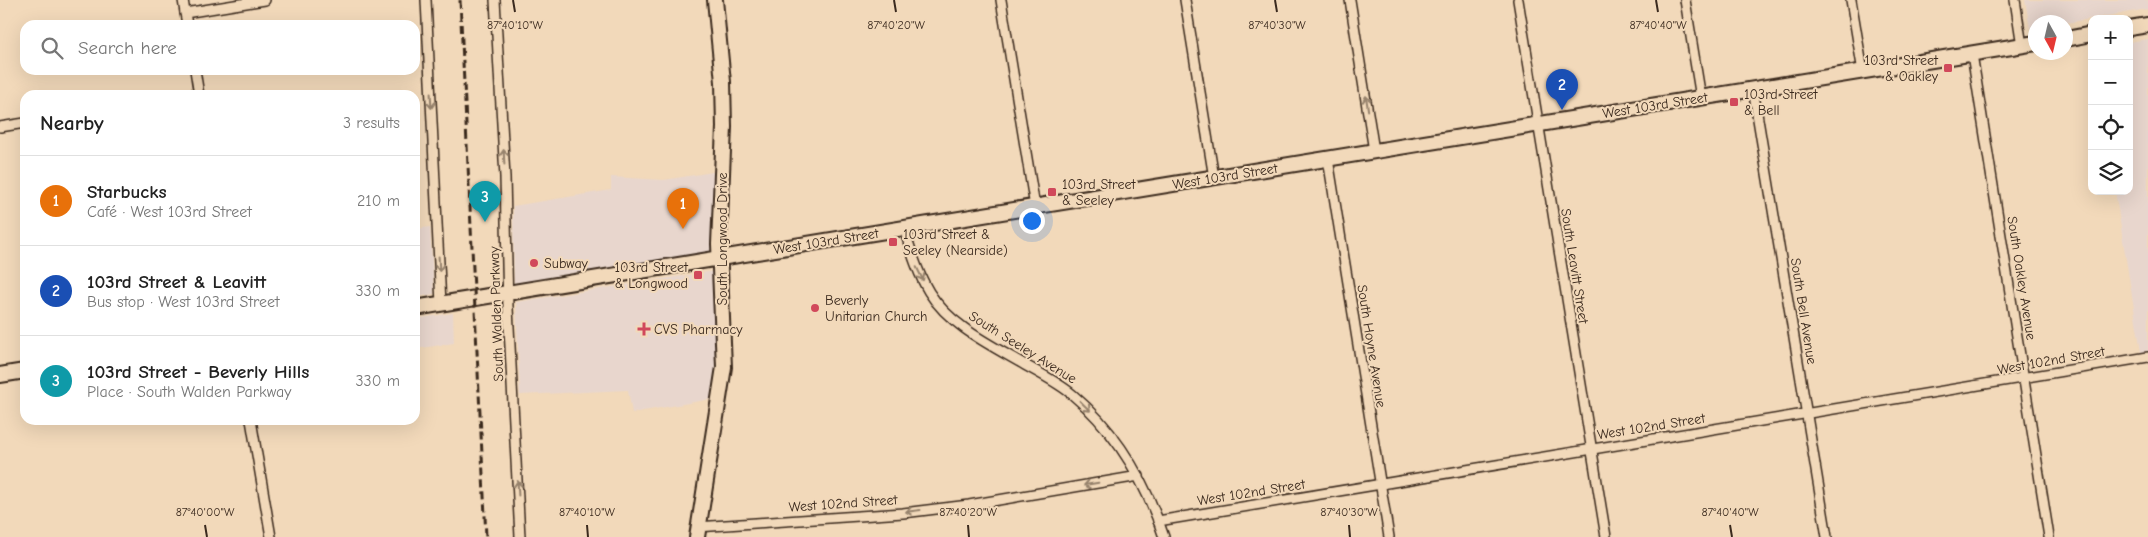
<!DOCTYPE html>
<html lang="en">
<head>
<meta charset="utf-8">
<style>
	:root { --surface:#fff; --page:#f6f6f6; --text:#222; --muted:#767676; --line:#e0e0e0; --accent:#d1495b }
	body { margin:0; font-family:"Comic Neue",sans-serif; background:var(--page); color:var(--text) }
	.controls { position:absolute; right:15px; top:15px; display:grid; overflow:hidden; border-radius:10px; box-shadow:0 5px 20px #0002 }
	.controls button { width:45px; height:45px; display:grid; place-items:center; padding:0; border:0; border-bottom:1px solid var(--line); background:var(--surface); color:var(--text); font:25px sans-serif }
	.compass { position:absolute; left:2028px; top:15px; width:45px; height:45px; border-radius:50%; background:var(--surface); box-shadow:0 5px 20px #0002; rotate:172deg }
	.you { position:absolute; left:1031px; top:220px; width:18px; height:18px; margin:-12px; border:4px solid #fff; border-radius:50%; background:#1a73e8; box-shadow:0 0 0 8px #1a73e833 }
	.badge { display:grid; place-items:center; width:32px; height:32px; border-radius:50%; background:var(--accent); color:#fff; font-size:16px; font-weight:700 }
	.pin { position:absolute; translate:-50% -41px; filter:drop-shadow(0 1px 2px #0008) }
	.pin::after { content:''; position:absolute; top:26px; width:18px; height:15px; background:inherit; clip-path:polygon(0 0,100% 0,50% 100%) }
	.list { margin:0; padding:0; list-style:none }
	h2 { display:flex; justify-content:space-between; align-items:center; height:65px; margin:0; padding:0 20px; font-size:21px }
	h2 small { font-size:16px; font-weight:400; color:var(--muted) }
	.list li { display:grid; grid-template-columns:32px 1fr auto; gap:15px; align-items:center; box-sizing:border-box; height:90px; padding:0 20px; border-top:1px solid var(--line) }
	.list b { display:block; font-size:19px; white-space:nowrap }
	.list p { margin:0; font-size:16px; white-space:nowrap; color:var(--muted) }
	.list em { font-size:16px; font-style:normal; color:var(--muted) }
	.icon { flex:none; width:28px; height:28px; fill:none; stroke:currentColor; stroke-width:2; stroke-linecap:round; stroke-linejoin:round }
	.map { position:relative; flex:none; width:2148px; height:537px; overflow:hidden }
	.search { position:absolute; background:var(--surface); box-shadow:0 5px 20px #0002; left:20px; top:20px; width:400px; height:55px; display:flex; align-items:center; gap:12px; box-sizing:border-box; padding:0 18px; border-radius:15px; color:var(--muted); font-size:19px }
	.panel { position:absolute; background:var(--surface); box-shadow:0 5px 20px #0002; left:20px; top:90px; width:400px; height:335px; border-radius:15px }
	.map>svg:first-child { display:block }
	.built { fill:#e8d6cd }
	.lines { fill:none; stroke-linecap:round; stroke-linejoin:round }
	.street-casing { stroke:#3b2a1e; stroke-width:12 }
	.secondary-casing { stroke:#3b2a1e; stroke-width:18 }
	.street { stroke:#f2d9ba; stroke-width:9 }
	.secondary { stroke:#f2d9ba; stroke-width:14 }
	.rail { stroke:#3b2a1e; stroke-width:3; stroke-dasharray:8 4; stroke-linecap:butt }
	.oneway { stroke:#96826c }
	.ticks { fill:none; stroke:#3b2a1e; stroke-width:2 }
	.poi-dot { fill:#d1495b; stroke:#f2d9ba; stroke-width:2 }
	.labels { text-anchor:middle; stroke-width:4; stroke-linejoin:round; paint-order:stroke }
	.poi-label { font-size:14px; fill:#3b2a1e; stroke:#f2d9ba; text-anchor:start }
	.street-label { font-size:14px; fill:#3b2a1e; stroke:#f2d9ba }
	.ticks-label { font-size:12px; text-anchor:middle; fill:#3b2a1e; stroke:#f2d9ba; stroke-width:4; stroke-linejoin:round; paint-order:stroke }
</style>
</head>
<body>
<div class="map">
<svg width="2148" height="537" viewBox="0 0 2148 537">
	<rect width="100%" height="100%" fill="#f2d9ba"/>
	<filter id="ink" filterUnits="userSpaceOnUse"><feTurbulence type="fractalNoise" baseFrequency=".02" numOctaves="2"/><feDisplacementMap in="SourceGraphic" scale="10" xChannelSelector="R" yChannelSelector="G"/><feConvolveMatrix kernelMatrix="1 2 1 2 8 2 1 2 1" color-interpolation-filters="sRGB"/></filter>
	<g filter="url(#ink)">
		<g class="built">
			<polygon points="2025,0 2148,0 2148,9 2066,23 2036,22 2035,28 2030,29"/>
			<polygon points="2148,39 2148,351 2141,352 2115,191 2129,191 2129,42"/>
			<polygon points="719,171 718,250 514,283 513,206 611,190 611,177 664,180"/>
			<polygon points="430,227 434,294 415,297 415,229"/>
			<polygon points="714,271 717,365 711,399 632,413 628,390 520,395 516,302"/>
			<polygon points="453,313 454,343 415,349 415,319"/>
		</g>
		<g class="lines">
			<defs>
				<g id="street">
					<polyline points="183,0 187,25"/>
					<polyline points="426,0 441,304"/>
					<polyline points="495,0 505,177 508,308 520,537"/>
					<polyline points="1001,0 1035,207"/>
					<polyline points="1185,0 1214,178"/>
					<polyline points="1350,0 1374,151"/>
					<polyline points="1518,0 1606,537"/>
					<polyline points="1685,0 1701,98"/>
					<polyline points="1851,0 1863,72"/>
					<polyline points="2015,0 2022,46"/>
					<polyline points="185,13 265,0"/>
					<polyline points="1972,54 2049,537"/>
					<polyline points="195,70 199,95"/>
					<polyline points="1753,89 1827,537"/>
					<polyline points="0,127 25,123"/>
					<polyline points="1328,159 1389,537"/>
					<path d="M 904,229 C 911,250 917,272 929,292 C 950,326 991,345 1025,365 C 1041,374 1059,383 1073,395 C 1117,432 1146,483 1164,537"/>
					<polyline points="251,420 271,537"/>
					<polyline points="1158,521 2148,357"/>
					<polyline points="697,527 903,513 969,505 1139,476"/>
				</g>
				<g id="secondary">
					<polyline points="2129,28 2148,25"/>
					<polyline points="2066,39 2092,34"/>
					<polyline points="415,308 2036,43"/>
					<polyline points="0,375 25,371"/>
					<polyline points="697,537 724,367 719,244 724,127 723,82 715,0"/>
				</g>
			</defs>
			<use href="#street" class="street-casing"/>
			<use href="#secondary" class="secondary-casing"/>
			<use href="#street" class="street"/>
			<use href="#secondary" class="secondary"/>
			<polyline class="rail" points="460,0 486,537"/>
		</g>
		<defs><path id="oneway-shaft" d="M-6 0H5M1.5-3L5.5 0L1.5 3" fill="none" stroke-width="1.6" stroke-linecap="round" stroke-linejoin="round" transform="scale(1.25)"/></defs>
		<g class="oneway">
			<use href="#oneway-shaft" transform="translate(431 101) rotate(87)"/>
			<use href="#oneway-shaft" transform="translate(1367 103) rotate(-99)"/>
			<use href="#oneway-shaft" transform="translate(504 157) rotate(-93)"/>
			<use href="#oneway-shaft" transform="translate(439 264) rotate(87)"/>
			<use href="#oneway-shaft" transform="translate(920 274) rotate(64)"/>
			<use href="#oneway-shaft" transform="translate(1085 406) rotate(44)"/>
			<use href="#oneway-shaft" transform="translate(1091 484) rotate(170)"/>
			<use href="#oneway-shaft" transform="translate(518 488) rotate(-93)"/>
			<use href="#oneway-shaft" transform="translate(913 511) rotate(173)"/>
		</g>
	</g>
	<path class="ticks" d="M 513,0 L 515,12M 894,0 L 896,12M 1275,0 L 1277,12M 1656,0 L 1658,12M 205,525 L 207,537M 587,525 L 588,537M 968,525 L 969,537M 1349,525 L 1350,537M 1730,525 L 1732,537"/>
	<g class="poi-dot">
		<rect x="1943" y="63" width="10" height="10" rx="2.5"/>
		<rect x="1729" y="97" width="10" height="10" rx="2.5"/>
		<rect x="1047" y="187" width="10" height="10" rx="2.5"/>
		<rect x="888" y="237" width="10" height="10" rx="2.5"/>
		<circle cx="534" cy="263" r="5"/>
		<rect x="693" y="270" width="10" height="10" rx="2.5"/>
		<circle cx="815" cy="308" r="5"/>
		<path d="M641.5 321.5h5v5h5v5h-5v5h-5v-5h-5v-5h5z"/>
	</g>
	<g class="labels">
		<g class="poi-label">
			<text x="1938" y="65" text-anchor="end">103rd Street<tspan x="1938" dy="16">&amp; Oakley</tspan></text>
			<text x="1744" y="99">103rd Street<tspan x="1744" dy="16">&amp; Bell</tspan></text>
			<text x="1062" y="189">103rd Street<tspan x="1062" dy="16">&amp; Seeley</tspan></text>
			<text x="903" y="239">103rd Street &amp;<tspan x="903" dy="16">Seeley (Nearside)</tspan></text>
			<text x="544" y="268">Subway</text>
			<text x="688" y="272" text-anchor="end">103rd Street<tspan x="688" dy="16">&amp; Longwood</tspan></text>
			<text x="825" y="305">Beverly<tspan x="825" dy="16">Unitarian Church</tspan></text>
			<text x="654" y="334">CVS Pharmacy</text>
		</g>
		<g class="street-label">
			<text transform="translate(1655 105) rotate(-9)" y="5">West 103rd Street</text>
			<text transform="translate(1225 176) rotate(-9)" y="5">West 103rd Street</text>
			<text transform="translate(722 239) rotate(-90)" y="5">South Longwood Drive</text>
			<text transform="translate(826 241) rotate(-9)" y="5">West 103rd Street</text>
			<text transform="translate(1575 266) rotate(81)" y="5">South Leavitt Street</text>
			<text transform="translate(2022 278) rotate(81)" y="5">South Oakley Avenue</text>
			<text transform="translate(1804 311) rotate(81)" y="5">South Bell Avenue</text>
			<text transform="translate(496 314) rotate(-92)" y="5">South Walden Parkway</text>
			<text transform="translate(1372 346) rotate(81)" y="5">South Hoyne Avenue</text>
			<text transform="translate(1023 347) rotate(32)" y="5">South Seeley Avenue</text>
			<text transform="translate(2051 360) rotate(-10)" y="5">West 102nd Street</text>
			<text transform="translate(1651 426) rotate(-9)" y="5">West 102nd Street</text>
			<text transform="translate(1251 492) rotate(-9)" y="5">West 102nd Street</text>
			<text transform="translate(843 503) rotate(-4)" y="5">West 102nd Street</text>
		</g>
	</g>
	<g class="ticks-label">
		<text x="515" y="29">87°40'10"W</text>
		<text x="896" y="29">87°40'20"W</text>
		<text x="1277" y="29">87°40'30"W</text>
		<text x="1658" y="29">87°40'40"W</text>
		<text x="205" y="516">87°40'00"W</text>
		<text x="587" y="516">87°40'10"W</text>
		<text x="968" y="516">87°40'20"W</text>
		<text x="1349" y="516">87°40'30"W</text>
		<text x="1730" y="516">87°40'40"W</text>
	</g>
</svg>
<div class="controls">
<button>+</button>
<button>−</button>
<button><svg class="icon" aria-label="locate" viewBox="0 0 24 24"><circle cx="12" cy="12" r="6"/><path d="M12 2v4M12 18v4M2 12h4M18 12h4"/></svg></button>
<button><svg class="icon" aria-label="layers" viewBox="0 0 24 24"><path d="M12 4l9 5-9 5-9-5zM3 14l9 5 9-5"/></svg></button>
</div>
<svg class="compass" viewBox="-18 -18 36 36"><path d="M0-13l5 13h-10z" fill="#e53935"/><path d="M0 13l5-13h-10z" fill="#767676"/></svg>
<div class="you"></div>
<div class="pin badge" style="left:683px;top:229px;background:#e8710a">1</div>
<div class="pin badge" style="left:1562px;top:110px;background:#1a4fb4">2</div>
<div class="pin badge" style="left:485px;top:222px;background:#0f9aa8">3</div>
<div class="search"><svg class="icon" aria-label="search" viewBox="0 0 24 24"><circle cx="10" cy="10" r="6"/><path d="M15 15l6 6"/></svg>Search here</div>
<section class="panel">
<h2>Nearby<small>3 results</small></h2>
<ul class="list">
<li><span class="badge" style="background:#e8710a">1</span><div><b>Starbucks</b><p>Café · West 103rd Street</p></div><em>210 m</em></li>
<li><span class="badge" style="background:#1a4fb4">2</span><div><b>103rd Street &amp; Leavitt</b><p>Bus stop · West 103rd Street</p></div><em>330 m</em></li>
<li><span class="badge" style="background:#0f9aa8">3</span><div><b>103rd Street - Beverly Hills</b><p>Place · South Walden Parkway</p></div><em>330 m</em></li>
</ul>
</section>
</div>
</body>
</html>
